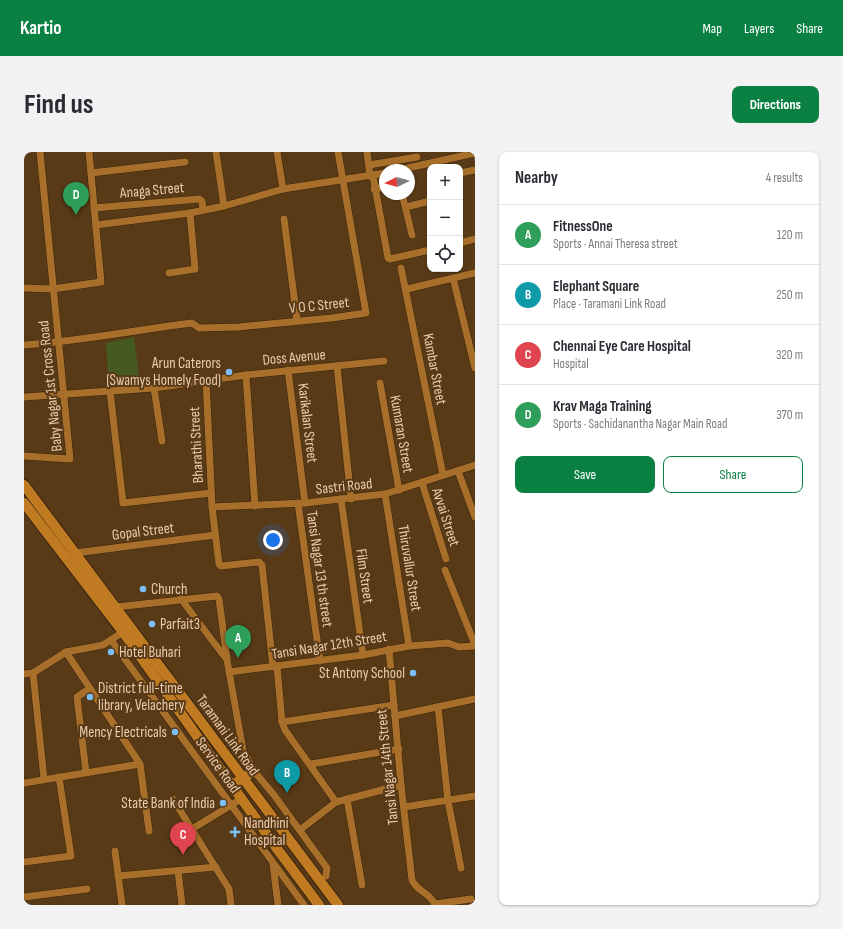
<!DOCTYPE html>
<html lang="en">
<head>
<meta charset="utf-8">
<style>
	:root { --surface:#fff; --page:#f2f2f3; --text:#2b2b33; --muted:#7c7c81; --line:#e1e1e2; --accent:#0b8043 }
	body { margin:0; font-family:"Sofia Sans Condensed",sans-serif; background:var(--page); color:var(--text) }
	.controls { position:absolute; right:12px; top:12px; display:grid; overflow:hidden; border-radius:8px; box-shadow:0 1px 3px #0004 }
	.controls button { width:36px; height:36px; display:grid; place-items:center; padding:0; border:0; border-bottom:1px solid var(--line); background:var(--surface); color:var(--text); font:20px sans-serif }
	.compass { position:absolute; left:355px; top:12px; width:36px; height:36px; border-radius:50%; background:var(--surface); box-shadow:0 1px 3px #0004; rotate:265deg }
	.you { position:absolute; left:249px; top:388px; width:14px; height:14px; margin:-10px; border:3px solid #fff; border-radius:50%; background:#1a73e8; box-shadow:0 0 0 6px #1a73e833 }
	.badge { display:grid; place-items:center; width:26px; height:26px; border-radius:50%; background:var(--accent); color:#fff; font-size:13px; font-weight:700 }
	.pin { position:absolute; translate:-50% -33px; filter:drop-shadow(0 1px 2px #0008) }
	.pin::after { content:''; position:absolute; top:21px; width:14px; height:12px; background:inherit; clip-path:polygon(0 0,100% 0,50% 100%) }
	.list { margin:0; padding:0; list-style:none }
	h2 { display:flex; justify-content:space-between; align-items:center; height:52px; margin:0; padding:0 16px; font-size:17px }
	h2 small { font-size:13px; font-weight:400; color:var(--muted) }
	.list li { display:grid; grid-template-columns:26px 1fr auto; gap:12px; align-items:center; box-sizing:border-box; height:60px; padding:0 16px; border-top:1px solid var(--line) }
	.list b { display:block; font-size:15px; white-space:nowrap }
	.list p { margin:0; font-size:13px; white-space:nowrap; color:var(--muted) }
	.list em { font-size:13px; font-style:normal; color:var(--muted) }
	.actions { display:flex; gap:8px; padding:12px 16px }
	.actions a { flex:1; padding:9px 0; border:1px solid var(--accent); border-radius:8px; text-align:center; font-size:14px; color:var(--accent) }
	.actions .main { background:var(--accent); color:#fff }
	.icon { flex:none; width:22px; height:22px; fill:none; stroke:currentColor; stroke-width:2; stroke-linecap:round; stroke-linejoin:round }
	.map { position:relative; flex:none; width:451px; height:753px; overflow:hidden; border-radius:8px }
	header { display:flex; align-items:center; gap:24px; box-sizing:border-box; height:56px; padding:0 20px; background:var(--accent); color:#fff }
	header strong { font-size:19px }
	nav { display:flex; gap:22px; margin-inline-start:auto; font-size:14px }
	.intro { display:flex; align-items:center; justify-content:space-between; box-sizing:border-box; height:96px; padding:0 24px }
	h1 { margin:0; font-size:28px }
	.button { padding:10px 18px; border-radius:8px; background:var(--accent); color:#fff; font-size:14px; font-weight:700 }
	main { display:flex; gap:24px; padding:0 24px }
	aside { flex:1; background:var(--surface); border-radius:8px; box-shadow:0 1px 3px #0004 }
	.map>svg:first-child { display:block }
	.green { fill:#445a21 }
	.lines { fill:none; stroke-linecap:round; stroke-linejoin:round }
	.street-casing { stroke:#37240f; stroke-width:8 }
	.primary-casing { stroke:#37240f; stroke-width:12 }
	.street { stroke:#a86f2a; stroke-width:7 }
	.primary { stroke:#c07b22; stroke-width:10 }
	.poi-dot { fill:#7dbef9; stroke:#593a17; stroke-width:1.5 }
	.labels { text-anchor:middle; stroke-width:4; stroke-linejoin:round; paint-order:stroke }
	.street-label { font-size:15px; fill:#ebcbac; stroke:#593a17 }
	.poi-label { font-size:15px; fill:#ebcbac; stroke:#593a17; text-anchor:start }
</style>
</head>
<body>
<header>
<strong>Kartio</strong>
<nav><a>Map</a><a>Layers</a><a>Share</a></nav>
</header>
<div class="intro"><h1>Find us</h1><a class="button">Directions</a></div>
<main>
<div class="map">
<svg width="451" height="753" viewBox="0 0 451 753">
	<rect width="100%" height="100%" fill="#593a17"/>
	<polygon class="green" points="110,185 116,232 85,235 82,191"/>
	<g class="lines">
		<defs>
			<g id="street">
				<polyline points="192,0 200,54"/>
				<polyline points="253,0 259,37"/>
				<polyline points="343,0 346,24"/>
				<polyline points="345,13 393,5"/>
				<polyline points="375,18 451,1"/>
				<polyline points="67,21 161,10"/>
				<polyline points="436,21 451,18"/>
				<polyline points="349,24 364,106 366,107 406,98"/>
				<polyline points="350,37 361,35"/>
				<polyline points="378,42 388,83"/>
				<polyline points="382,55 406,49"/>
				<polyline points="70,56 175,47 178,49 179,58"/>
				<polyline points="260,67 273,168"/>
				<polyline points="72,73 166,61 200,54 259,37 361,21"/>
				<polyline points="436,91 451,87"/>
				<polyline points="377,116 419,323"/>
				<polyline points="145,121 171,117 166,61"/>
				<polyline points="429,126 451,216"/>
				<polyline points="0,136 29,137 77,130 65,0"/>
				<polyline points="383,137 451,121"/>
				<path d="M 0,193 C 57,189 111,178 168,171 L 175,176 L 215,175 L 308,166 L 342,161 L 314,0"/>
				<polyline points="313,214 327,347"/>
				<polyline points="264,218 281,351"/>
				<polyline points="222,223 231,354"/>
				<polyline points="182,228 188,355 195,412 197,414 235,410 238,413 249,515"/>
				<polyline points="356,231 375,338"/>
				<polyline points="130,236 138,289"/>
				<polyline points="86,239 99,351 187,341"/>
				<polyline points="0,245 130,236 222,223 360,209"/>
				<polyline points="0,304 46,307 16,0"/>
				<polyline points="434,319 451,365"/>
				<polyline points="398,331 422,407"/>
				<polyline points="361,342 385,494"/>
				<polyline points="317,347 339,503"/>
				<polyline points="274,351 296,509"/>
				<polyline points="188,355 281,351 361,342 451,313"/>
				<polyline points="51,401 191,383"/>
				<polyline points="421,418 451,493"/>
				<polyline points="157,447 203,508 219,598 230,619 250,643 303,716 302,724"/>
				<polyline points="92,455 193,444 195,447 203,507"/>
				<polyline points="87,488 280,753"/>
				<path d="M 365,497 L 377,633 L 388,728 C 392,739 407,741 411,753"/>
				<polyline points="42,500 116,612 125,679"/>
				<polyline points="253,514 258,570 261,578 312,650"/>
				<polyline points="205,520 339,503 385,494 424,491 435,495 451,494"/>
				<polyline points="9,521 20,627"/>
				<polyline points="0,522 9,521 42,500 79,493 99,480"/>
				<polyline points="414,555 424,649 437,716"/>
				<polyline points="371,564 451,547"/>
				<polyline points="258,570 370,553"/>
				<polyline points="287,612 375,597"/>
				<polyline points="62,620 53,545 65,537"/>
				<polyline points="0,631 116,612"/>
				<polyline points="149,647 205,737 207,753"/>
				<polyline points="323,647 338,733"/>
				<polyline points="380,655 451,644"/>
				<polyline points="168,677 217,647"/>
				<polyline points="276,678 312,650 377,633"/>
				<polyline points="91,699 98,753"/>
				<polyline points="0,710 47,704 35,625"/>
				<polyline points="249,712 254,753"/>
				<polyline points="154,719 158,753"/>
				<polyline points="94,724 192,715"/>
				<polyline points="0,745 63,737"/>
				<polyline points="411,752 447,747"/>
			</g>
			<g id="primary">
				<polyline points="0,333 314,753"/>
				<polyline points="0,351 99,480 254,698 295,753"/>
				<polyline points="213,630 230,619"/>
			</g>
		</defs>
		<use href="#street" class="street-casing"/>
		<use href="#primary" class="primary-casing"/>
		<use href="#street" class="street"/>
		<use href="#primary" class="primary"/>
	</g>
	<g class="poi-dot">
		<circle cx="205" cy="220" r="4"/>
		<circle cx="119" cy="437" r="4"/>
		<circle cx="128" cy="472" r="4"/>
		<circle cx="87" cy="500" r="4"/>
		<circle cx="389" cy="521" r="4"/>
		<circle cx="66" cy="545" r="4"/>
		<circle cx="151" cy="580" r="4"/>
		<circle cx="199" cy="651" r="4"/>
		<path d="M209 674h4v4h4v4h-4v4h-4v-4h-4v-4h4z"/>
	</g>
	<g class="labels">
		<g class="street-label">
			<text transform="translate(128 38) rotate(-5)" y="5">Anaga Street</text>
			<text transform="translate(295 153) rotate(-6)" y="5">V O C Street</text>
			<text transform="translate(270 205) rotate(-5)" y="5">Doss Avenue</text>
			<text transform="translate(411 217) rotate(79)" y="5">Kambar Street</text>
			<text transform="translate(26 234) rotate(-96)" y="5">Baby Nagar 1st Cross Road</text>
			<text transform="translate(284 271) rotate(83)" y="5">Karikalan Street</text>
			<text transform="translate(378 282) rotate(80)" y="5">Kumaran Street</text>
			<text transform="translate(172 293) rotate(-93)" y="5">Bharathi Street</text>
			<text transform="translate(320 334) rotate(-6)" y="5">Sastri Road</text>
			<text transform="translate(422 365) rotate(72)" y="5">Avvai Street</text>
			<text transform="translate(119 379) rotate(-7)" y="5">Gopal Street</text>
			<text transform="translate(386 416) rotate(81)" y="5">Thiruvallur Street</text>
			<text transform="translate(296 417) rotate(82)" y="5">Tansi Nagar 13 th street</text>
			<text transform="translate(341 424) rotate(82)" y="5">Film Street</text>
			<text transform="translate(305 493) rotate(-9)" y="5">Tansi Nagar 12th Street</text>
			<text transform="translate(204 583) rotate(54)" y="5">Taramani Link Road</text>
			<text transform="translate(194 613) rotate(54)" y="5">Service Road</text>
			<text transform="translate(363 615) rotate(-96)" y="5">Tansi Nagar 14th Street</text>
		</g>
		<g class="poi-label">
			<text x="197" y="216" text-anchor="end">Arun Caterors<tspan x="197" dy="17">(Swamys Homely Food)</tspan></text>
			<text x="127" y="442">Church</text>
			<text x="136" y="477">Parfait3</text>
			<text x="95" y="505">Hotel Buhari</text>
			<text x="381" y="526" text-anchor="end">St Antony School</text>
			<text x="74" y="541">District full-time<tspan x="74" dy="17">library, Velachery</tspan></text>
			<text x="143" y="585" text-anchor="end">Mency Electricals</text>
			<text x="191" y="656" text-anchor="end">State Bank of India</text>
			<text x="220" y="676">Nandhini<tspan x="220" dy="17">Hospital</tspan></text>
		</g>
	</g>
</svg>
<div class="controls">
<button>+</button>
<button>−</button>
<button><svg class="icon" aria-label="locate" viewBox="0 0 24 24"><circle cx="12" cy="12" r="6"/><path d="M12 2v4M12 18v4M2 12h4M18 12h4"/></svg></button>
</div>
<svg class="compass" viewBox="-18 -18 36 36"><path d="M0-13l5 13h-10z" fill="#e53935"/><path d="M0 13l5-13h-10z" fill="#7c7c81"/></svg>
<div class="you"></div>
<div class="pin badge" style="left:214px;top:506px;background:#2e9e5b">A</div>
<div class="pin badge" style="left:263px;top:641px;background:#0f9aa8">B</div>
<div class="pin badge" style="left:159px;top:703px;background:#e0444e">C</div>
<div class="pin badge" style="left:52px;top:63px;background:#2e9e5b">D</div>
</div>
<aside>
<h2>Nearby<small>4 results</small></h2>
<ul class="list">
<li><span class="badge" style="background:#2e9e5b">A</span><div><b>FitnessOne</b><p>Sports · Annai Theresa street</p></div><em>120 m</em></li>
<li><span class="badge" style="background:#0f9aa8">B</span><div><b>Elephant Square</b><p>Place · Taramani Link Road</p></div><em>250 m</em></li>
<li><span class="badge" style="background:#e0444e">C</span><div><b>Chennai Eye Care Hospital</b><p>Hospital</p></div><em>320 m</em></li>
<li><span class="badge" style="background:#2e9e5b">D</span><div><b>Krav Maga Training</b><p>Sports · Sachidanantha Nagar Main Road</p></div><em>370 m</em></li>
</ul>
<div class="actions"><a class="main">Save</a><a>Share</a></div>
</aside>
</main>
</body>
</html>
